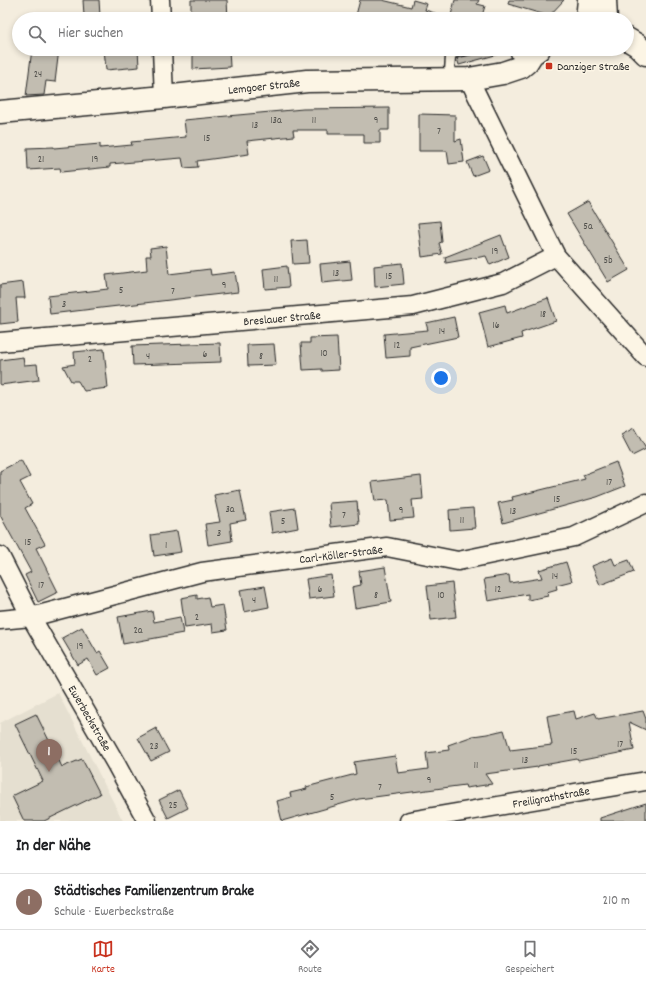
<!DOCTYPE html>
<html lang="de">
<head>
<meta charset="utf-8">
<style>
	:root { --surface:#fff; --page:#f6f6f6; --text:#202124; --muted:#757577; --line:#e0e0e0; --accent:#c8321e }
	body { margin:0; font-family:Dekko,sans-serif; background:var(--page); color:var(--text) }
	.you { position:absolute; left:441px; top:378px; width:14px; height:14px; margin:-10px; border:3px solid #fff; border-radius:50%; background:#1a73e8; box-shadow:0 0 0 6px #1a73e833 }
	.badge { display:grid; place-items:center; width:26px; height:26px; border-radius:50%; background:var(--accent); color:#fff; font-size:13px; font-weight:700 }
	.pin { position:absolute; translate:-50% -33px; filter:drop-shadow(0 1px 2px #0008) }
	.pin::after { content:''; position:absolute; top:21px; width:14px; height:12px; background:inherit; clip-path:polygon(0 0,100% 0,50% 100%) }
	.list { margin:0; padding:0; list-style:none }
	h2 { display:flex; justify-content:space-between; align-items:center; height:52px; margin:0; padding:0 16px; font-size:17px }
	h2 small { font-size:13px; font-weight:400; color:var(--muted) }
	.list li { display:grid; grid-template-columns:26px 1fr auto; gap:12px; align-items:center; box-sizing:border-box; height:56px; padding:0 16px; border-top:1px solid var(--line) }
	.list b { display:block; font-size:15px; white-space:nowrap }
	.list p { margin:0; font-size:13px; white-space:nowrap; color:var(--muted) }
	.list em { font-size:13px; font-style:normal; color:var(--muted) }
	.icon { flex:none; width:22px; height:22px; fill:none; stroke:currentColor; stroke-width:2; stroke-linecap:round; stroke-linejoin:round }
	.map { position:relative; flex:none; width:646px; height:821px; overflow:hidden }
	.search { position:absolute; background:var(--surface); box-shadow:0 2px 6px #0003; left:12px; right:12px; top:12px; height:44px; display:flex; align-items:center; gap:10px; box-sizing:border-box; padding:0 14px; border-radius:22px; color:var(--muted); font-size:15px }
	.sheet { height:108px; background:var(--surface) }
	nav { display:flex; justify-content:space-around; align-items:center; box-sizing:border-box; height:56px; border-top:1px solid var(--line); background:var(--surface); font-size:11px; color:var(--muted) }
	nav a { display:grid; justify-items:center; gap:2px }
	nav .on { color:var(--accent) }
	.map>svg:first-child { display:block }
	.built { fill:#e5dfd0 }
	.building { fill:#c2bdb1; stroke:#2b2b2b }
	.lines { fill:none; stroke-linecap:round; stroke-linejoin:round }
	.service-casing { stroke:#2b2b2b; stroke-width:12 }
	.minor-casing { stroke:#2b2b2b; stroke-width:21 }
	.tertiary-casing { stroke:#2b2b2b; stroke-width:25 }
	.secondary-casing { stroke:#2b2b2b; stroke-width:25 }
	.service { stroke:#fcf5e5; stroke-width:9 }
	.minor { stroke:#fcf5e5; stroke-width:18 }
	.tertiary { stroke:#fcf5e5; stroke-width:22 }
	.secondary { stroke:#fcf5e5; stroke-width:22 }
	.poi-dot { fill:#c8321e; stroke:#fcf5e5; stroke-width:1.5 }
	.labels { text-anchor:middle; stroke-width:3; stroke-linejoin:round; paint-order:stroke }
	.number-label { font-size:10px; fill:#51504c }
	.poi-label { font-size:12px; fill:#2b2b2b; stroke:#fcf5e5; text-anchor:start }
	.street-label { font-size:12px; fill:#2b2b2b; stroke:#fcf5e5 }
</style>
</head>
<body>
<div class="map">
<svg width="646" height="821" viewBox="0 0 646 821">
	<rect width="100%" height="100%" fill="#f4edde"/>
	<filter id="ink" filterUnits="userSpaceOnUse"><feTurbulence type="fractalNoise" baseFrequency=".025" numOctaves="2"/><feDisplacementMap in="SourceGraphic" scale="8" xChannelSelector="R" yChannelSelector="G"/><feConvolveMatrix kernelMatrix="1 2 1 2 8 2 1 2 1" color-interpolation-filters="sRGB"/></filter>
	<g filter="url(#ink)">
		<polygon class="built" points="58,693 123,821 0,821 0,723"/>
		<g class="building">
			<polygon points="83,0 99,0 100,16 84,16"/>
			<polygon points="191,0 227,0 228,19 191,19"/>
			<polygon points="360,0 382,0 411,7 413,0 427,4 425,10 438,14 438,19 355,19"/>
			<polygon points="455,0 479,0 477,4 485,6 481,19 450,19"/>
			<polygon points="509,0 564,0 549,16 508,4"/>
			<polygon points="32,49 59,49 55,82 46,81 44,95 26,96"/>
			<polygon points="104,49 138,49 139,67 106,70"/>
			<polygon points="193,49 229,49 230,67 193,69"/>
			<polygon points="475,49 499,49 499,54 459,65 457,58 471,55 474,53"/>
			<polygon points="389,108 389,130 380,130 380,143 364,143 364,134 328,134 328,130 293,130 294,136 247,141 249,154 197,161 198,167 184,168 182,158 110,164 110,167 61,172 60,168 28,170 27,148 54,147 54,148 100,144 100,148 132,145 131,142 186,137 184,120 303,109"/>
			<polygon points="419,114 455,115 455,141 461,139 464,162 449,164 447,151 419,151"/>
			<polygon points="483,156 489,170 473,176 467,162"/>
			<polygon points="588,202 629,270 608,282 567,214"/>
			<polygon points="440,221 442,242 439,243 442,254 422,257 418,223"/>
			<polygon points="501,235 509,257 490,265 486,256 446,263 445,257"/>
			<polygon points="307,240 309,263 293,264 291,241"/>
			<polygon points="166,246 169,274 210,269 211,275 235,272 238,292 50,314 48,296 108,289 106,275 147,270 146,256 151,256 150,248"/>
			<polygon points="350,261 352,280 322,283 320,264"/>
			<polygon points="402,263 404,284 375,287 374,266"/>
			<polygon points="287,266 289,287 265,289 263,269"/>
			<polygon points="23,282 25,298 16,298 18,322 0,324 0,285"/>
			<polygon points="548,298 556,321 521,333 522,338 488,347 479,312 505,305 507,313"/>
			<polygon points="454,317 458,337 410,347 410,356 386,358 384,334 428,330 426,323"/>
			<polygon points="337,337 339,370 322,371 322,369 303,370 301,343 310,343 310,338"/>
			<polygon points="220,343 221,362 133,365 132,346"/>
			<polygon points="274,344 276,365 248,366 247,345"/>
			<polygon points="104,349 108,388 84,391 78,381 71,381 63,366 75,364 74,352"/>
			<polygon points="23,357 24,365 37,364 39,380 0,385 0,360"/>
			<polygon points="634,428 646,449 632,456 621,435"/>
			<polygon points="21,460 30,477 20,482 32,504 25,508 45,544 36,548 58,592 38,602 25,575 31,572 0,515 0,471"/>
			<polygon points="616,462 625,486 597,497 503,523 498,503 513,500 512,497 585,479 583,475"/>
			<polygon points="421,476 423,499 412,500 414,518 390,520 388,500 375,501 372,482"/>
			<polygon points="240,490 246,520 230,523 232,541 208,545 205,524 220,522 214,495"/>
			<polygon points="357,501 359,524 331,527 329,503"/>
			<polygon points="295,508 298,528 272,533 269,512"/>
			<polygon points="473,508 475,528 450,530 449,510"/>
			<polygon points="177,531 181,552 154,556 151,535"/>
			<polygon points="612,558 615,565 629,560 634,572 600,585 592,566"/>
			<polygon points="566,562 572,581 556,585 557,589 547,592 548,596 528,600 528,594 488,601 484,579 509,575 510,583 542,578 539,570"/>
			<polygon points="385,567 391,602 355,608 352,587 361,585 359,571"/>
			<polygon points="331,575 334,596 309,599 306,579"/>
			<polygon points="452,583 456,617 431,620 427,586"/>
			<polygon points="265,586 269,607 244,612 240,590"/>
			<polygon points="197,595 197,599 208,597 210,607 223,605 227,630 213,632 212,624 185,628 181,598"/>
			<polygon points="152,611 154,622 180,617 183,633 123,644 118,617"/>
			<polygon points="82,627 97,653 100,651 110,668 97,675 88,659 78,665 62,638"/>
			<polygon points="574,711 576,719 595,713 598,719 643,711 646,719 646,730 629,722 634,750 578,761 577,759 538,766 538,767 485,774 492,784 466,788 465,785 359,799 282,821 277,801 291,797 290,793 307,789 306,787 356,774 354,762 395,756 398,773 428,769 426,753 449,750 448,745 473,736 487,734 504,730 510,750 552,745 547,716"/>
			<polygon points="36,714 62,767 82,759 100,794 44,821 24,821 12,796 43,781 15,724"/>
			<polygon points="156,728 169,752 151,761 138,738"/>
			<polygon points="179,790 188,808 168,818 159,800"/>
			<polygon points="646,803 646,821 600,821 600,818"/>
		</g>
		<g class="lines">
			<defs>
				<g id="service">
					<polyline points="514,49 521,67"/>
					<polyline points="451,54 469,49"/>
					<polyline points="449,80 451,49"/>
				</g>
				<g id="minor">
					<polyline points="160,0 161,19"/>
					<polyline points="162,49 164,97"/>
					<polyline points="469,79 556,256 646,357"/>
					<polyline points="0,342 413,306 503,283 556,256"/>
					<polyline points="0,556 31,617 116,764 147,821"/>
					<polyline points="0,620 31,617 202,572 387,547 458,561 574,537 646,503"/>
					<polyline points="409,821 646,781"/>
				</g>
				<g id="tertiary">
					<polyline points="605,0 606,19"/>
					<polyline points="587,19 589,0"/>
				</g>
				<g id="secondary">
					<polyline points="627,39 637,45 646,54"/>
					<polyline points="0,112 164,97 307,81 469,79 503,73 521,67 527,62 532,54 539,49"/>
				</g>
			</defs>
			<use href="#service" class="service-casing"/>
			<use href="#minor" class="minor-casing"/>
			<use href="#tertiary" class="tertiary-casing"/>
			<use href="#secondary" class="secondary-casing"/>
			<use href="#service" class="service"/>
			<use href="#minor" class="minor"/>
			<use href="#tertiary" class="tertiary"/>
			<use href="#secondary" class="secondary"/>
		</g>
	</g>
	<rect class="poi-dot" x="545" y="62" width="8" height="8" rx="2"/>
	<g class="labels">
		<g class="number-label">
			<text x="38" y="77">24</text>
			<text x="276" y="123">13a</text>
			<text x="314" y="123">11</text>
			<text x="376" y="123">9</text>
			<text x="255" y="128">13</text>
			<text x="439" y="134">7</text>
			<text x="207" y="141">15</text>
			<text x="41" y="162">21</text>
			<text x="95" y="162">19</text>
			<text x="588" y="229">5a</text>
			<text x="495" y="254">19</text>
			<text x="608" y="263">5b</text>
			<text x="336" y="276">13</text>
			<text x="389" y="279">15</text>
			<text x="276" y="282">11</text>
			<text x="224" y="288">9</text>
			<text x="121" y="293">5</text>
			<text x="173" y="294">7</text>
			<text x="64" y="307">3</text>
			<text x="543" y="317">18</text>
			<text x="496" y="328">16</text>
			<text x="442" y="334">14</text>
			<text x="397" y="348">12</text>
			<text x="324" y="356">10</text>
			<text x="205" y="357">6</text>
			<text x="148" y="359">4</text>
			<text x="261" y="359">8</text>
			<text x="90" y="362">2</text>
			<text x="609" y="485">17</text>
			<text x="557" y="502">15</text>
			<text x="230" y="512">3a</text>
			<text x="401" y="513">9</text>
			<text x="513" y="514">13</text>
			<text x="344" y="518">7</text>
			<text x="462" y="523">11</text>
			<text x="283" y="524">5</text>
			<text x="219" y="536">3</text>
			<text x="28" y="545">15</text>
			<text x="166" y="548">1</text>
			<text x="555" y="579">14</text>
			<text x="41" y="588">17</text>
			<text x="320" y="592">6</text>
			<text x="498" y="592">12</text>
			<text x="376" y="598">8</text>
			<text x="441" y="598">10</text>
			<text x="254" y="603">4</text>
			<text x="197" y="620">2</text>
			<text x="138" y="633">2a</text>
			<text x="80" y="649">19</text>
			<text x="620" y="747">17</text>
			<text x="154" y="749">23</text>
			<text x="574" y="754">15</text>
			<text x="525" y="763">13</text>
			<text x="476" y="768">11</text>
			<text x="429" y="783">9</text>
			<text x="380" y="790">7</text>
			<text x="332" y="800">5</text>
			<text x="173" y="808">25</text>
		</g>
		<g class="poi-label">
			<text x="557" y="70">Danziger Straße</text>
		</g>
		<g class="street-label">
			<text transform="translate(264 86) rotate(-6)" y="4">Lemgoer Straße</text>
			<text transform="translate(282 318) rotate(-5)" y="4">Breslauer Straße</text>
			<text transform="translate(341 554) rotate(-7)" y="4">Carl-Köller-Straße</text>
			<text transform="translate(90 718) rotate(60)" y="4">Ewerbeckstraße</text>
			<text transform="translate(551 797) rotate(-10)" y="4">Freiligrathstraße</text>
		</g>
	</g>
</svg>
<div class="you"></div>
<div class="pin badge" style="left:49px;top:772px;background:#8d6e63">1</div>
<div class="search"><svg class="icon" aria-label="search" viewBox="0 0 24 24"><circle cx="10" cy="10" r="6"/><path d="M15 15l6 6"/></svg>Hier suchen</div>
</div>
<section class="sheet">
<h2>In der Nähe<small></small></h2>
<ul class="list">
<li><span class="badge" style="background:#8d6e63">1</span><div><b>Städtisches Familienzentrum Brake</b><p>Schule · Ewerbeckstraße</p></div><em>210 m</em></li>
</ul>
</section>
<nav>
<a class="on"><svg class="icon" aria-label="map" viewBox="0 0 24 24"><path d="M3 6l6-2 6 2 6-2v14l-6 2-6-2-6 2zM9 4v14M15 6v14"/></svg>Karte</a>
<a><svg class="icon" aria-label="directions" viewBox="0 0 24 24"><path d="M12 3l9 9-9 9-9-9zM9 14v-3h6M13 9l2 2-2 2"/></svg>Route</a>
<a><svg class="icon" aria-label="saved" viewBox="0 0 24 24"><path d="M7 4h10v16l-5-4-5 4z"/></svg>Gespeichert</a>
</nav>
</body>
</html>
